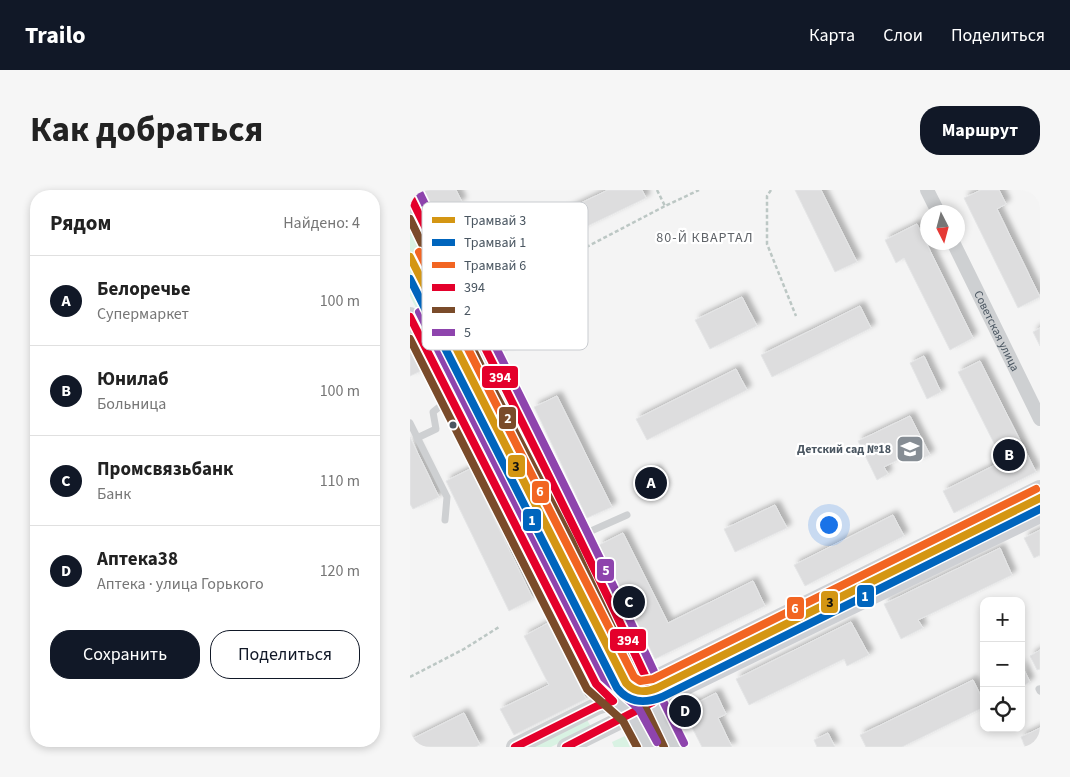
<!DOCTYPE html>
<html lang="ru">
<head>
<meta charset="utf-8">
<style>
	:root { --surface:#fff; --page:#f6f6f6; --text:#222; --muted:#767676; --line:#e0e0e0; --accent:#111827 }
	body { margin:0; font-family:"Source Sans 3",sans-serif; background:var(--page); color:var(--text) }
	.controls { position:absolute; right:15px; bottom:15px; display:grid; overflow:hidden; border-radius:10px; box-shadow:0 2px 8px #0003 }
	.controls button { width:45px; height:45px; display:grid; place-items:center; padding:0; border:0; border-bottom:1px solid var(--line); background:var(--surface); color:var(--text); font:25px sans-serif }
	.compass { position:absolute; left:510px; top:15px; width:45px; height:45px; border-radius:50%; background:var(--surface); box-shadow:0 2px 8px #0003; rotate:174deg }
	.you { position:absolute; left:418px; top:334px; width:18px; height:18px; margin:-12px; border:4px solid #fff; border-radius:50%; background:#1a73e8; box-shadow:0 0 0 8px #1a73e833 }
	.badge { display:grid; place-items:center; width:32px; height:32px; border-radius:50%; background:var(--accent); color:#fff; font-size:16px; font-weight:700 }
	.pin { position:absolute; translate:-50% -50%; border:2px solid #fff; box-shadow:0 1px 5px #0006 }
	.list { margin:0; padding:0; list-style:none }
	h2 { display:flex; justify-content:space-between; align-items:center; height:65px; margin:0; padding:0 20px; font-size:21px }
	h2 small { font-size:16px; font-weight:400; color:var(--muted) }
	.list li { display:grid; grid-template-columns:32px 1fr auto; gap:15px; align-items:center; box-sizing:border-box; height:90px; padding:0 20px; border-top:1px solid var(--line) }
	.list b { display:block; font-size:19px; white-space:nowrap }
	.list p { margin:0; font-size:16px; white-space:nowrap; color:var(--muted) }
	.list em { font-size:16px; font-style:normal; color:var(--muted) }
	.actions { display:flex; gap:10px; padding:15px 20px }
	.actions a { flex:1; padding:11px 0; border:1px solid var(--accent); border-radius:20px; text-align:center; font-size:18px; color:var(--accent) }
	.actions .main { background:var(--accent); color:#fff }
	.icon { flex:none; width:28px; height:28px; fill:none; stroke:currentColor; stroke-width:2; stroke-linecap:round; stroke-linejoin:round }
	.map { position:relative; flex:none; width:630px; height:557px; overflow:hidden; border-radius:20px }
	header { display:flex; align-items:center; gap:30px; box-sizing:border-box; height:70px; padding:0 25px; background:var(--accent); color:#fff }
	header strong { font-size:24px }
	nav { display:flex; gap:28px; margin-inline-start:auto; font-size:18px }
	.intro { display:flex; align-items:center; justify-content:space-between; box-sizing:border-box; height:120px; padding:0 30px }
	h1 { margin:0; font-size:35px }
	.button { padding:12px 22px; border-radius:20px; background:var(--accent); color:#fff; font-size:18px; font-weight:700 }
	main { display:flex; gap:30px; padding:0 30px }
	aside { flex:1; background:var(--surface); border-radius:20px; box-shadow:0 2px 8px #0003 }
	.map>svg:first-child { display:block }
	.green { fill:#d9f2e3 }
	.building { fill:#ddddde; stroke:#e5e6e7; filter:url(#shadow) }
	.lines { fill:none; stroke-linecap:round; stroke-linejoin:round }
	.path { stroke:#bcc7c4; stroke-width:2.5; stroke-dasharray:4 2.5; stroke-linecap:butt }
	.service { stroke:#ced0d2; stroke-width:7 }
	.minor { stroke:#ced0d2; stroke-width:14 }
	.tertiary { stroke:#ced0d2; stroke-width:18 }
	.secondary { stroke:#ced0d4; stroke-width:20 }
	.bus-1-casing { stroke:#fff; stroke-width:11 }
	.bus-2-casing { stroke:#fff; stroke-width:11 }
	.bus-3-casing { stroke:#fff; stroke-width:11 }
	.bus-1 { stroke:#e4002b; stroke-width:8 }
	.bus-2 { stroke:#7a4b2a; stroke-width:8 }
	.bus-3 { stroke:#8e44ad; stroke-width:8 }
	.tram-1-casing { stroke:#fff; stroke-width:11 }
	.tram-2-casing { stroke:#fff; stroke-width:11 }
	.tram-3-casing { stroke:#fff; stroke-width:11 }
	.tram-1 { stroke:#d49613; stroke-width:8 }
	.tram-2 { stroke:#0065bd; stroke-width:8 }
	.tram-3 { stroke:#f26522; stroke-width:8 }
	.bus-dot { fill:#4a5661; stroke:#fff; stroke-width:2 }
	.labels { text-anchor:middle; stroke-width:4.5; stroke-linejoin:round; paint-order:stroke }
	.street-label { font-size:12px; fill:#4a5661; stroke:#fff }
	.poi-label { font-size:12px; font-weight:bold; fill:#4a5661; stroke:#fff; text-anchor:end }
	.neighbourhood-label { font-size:14px; letter-spacing:1px; fill:#5f6368; stroke:#fff }
	.key { fill:#fff; stroke:#c9ccd0; stroke-width:1 }
	.key-label { font-size:14px; fill:#4a5661 }
	.line-badge { stroke:#fff; stroke-width:2 }
	.badge-label { font-size:14px; text-anchor:middle; font-weight:bold; fill:#fff }
	.pale-badge-label { font-size:14px; text-anchor:middle; font-weight:bold; fill:#111 }
</style>
</head>
<body>
<header>
<strong>Trailo</strong>
<nav><a>Карта</a><a>Слои</a><a>Поделиться</a></nav>
</header>
<div class="intro"><h1>Как добраться</h1><a class="button">Маршрут</a></div>
<main>
<aside>
<h2>Рядом<small>Найдено: 4</small></h2>
<ul class="list">
<li><span class="badge">A</span><div><b>Белоречье</b><p>Супермаркет</p></div><em>100 m</em></li>
<li><span class="badge">B</span><div><b>Юнилаб</b><p>Больница</p></div><em>100 m</em></li>
<li><span class="badge">C</span><div><b>Промсвязьбанк</b><p>Банк</p></div><em>110 m</em></li>
<li><span class="badge">D</span><div><b>Аптека38</b><p>Аптека · улица Горького</p></div><em>120 m</em></li>
</ul>
<div class="actions"><a class="main">Сохранить</a><a>Поделиться</a></div>
</aside>
<div class="map">
<svg width="630" height="557" viewBox="0 0 630 557">
	<defs>
		<filter id="shadow"><feDropShadow dx="4.5" dy="-4.5" stdDeviation="2.5" flood-color="#0004"/></filter>
	</defs>
	<rect width="100%" height="100%" fill="#f4f4f4"/>
	<g class="green">
		<polygon points="0,30 173,380 145,394 0,106"/>
		<polygon points="175,526 181,537 141,557 116,557"/>
		<polygon points="246,532 258,557 248,557 237,535"/>
		<polygon points="215,546 220,557 204,557 202,552"/>
	</g>
	<g class="building">
		<polygon points="14,0 46,0 52,12 26,24"/>
		<polygon points="198,0 232,0 236,8 136,56 125,35"/>
		<polygon points="385,0 411,0 447,72 425,82"/>
		<polygon points="571,0 589,0 596,14 587,19 630,107 608,118 554,8"/>
		<polygon points="507,34 563,148 540,160 494,68 486,73 475,50"/>
		<polygon points="64,37 120,148 95,161 38,48"/>
		<polygon points="332,107 347,136 300,159 285,130"/>
		<polygon points="450,116 461,138 362,187 351,165"/>
		<polygon points="630,138 630,156 623,142"/>
		<polygon points="0,160 11,181 0,186"/>
		<polygon points="514,166 531,202 517,209 500,173"/>
		<polygon points="570,171 626,282 544,323 533,301 593,271 548,182"/>
		<polygon points="326,179 337,200 237,250 226,229"/>
		<polygon points="147,206 202,317 177,328 124,217"/>
		<polygon points="500,226 520,265 505,272 501,263 474,277 478,284 467,290 448,251"/>
		<polygon points="0,247 29,307 3,319 0,314"/>
		<polygon points="60,279 123,409 99,421 36,291"/>
		<polygon points="246,279 255,298 234,307 226,289"/>
		<polygon points="365,315 377,338 325,362 314,339"/>
		<polygon points="483,325 494,346 395,396 384,375"/>
		<polygon points="630,340 630,365 624,368 614,348"/>
		<polygon points="213,343 258,433 343,391 355,416 245,469 189,355"/>
		<polygon points="590,358 602,385 508,430 513,438 491,449 474,414"/>
		<polygon points="441,432 459,465 437,476 434,469 339,515 326,489"/>
		<polygon points="138,433 176,509 104,545 90,519 139,495 114,446"/>
		<polygon points="630,460 630,479 627,480 620,466"/>
		<polygon points="611,474 620,492 611,497"/>
		<polygon points="563,490 574,512 574,517 492,557 456,557 450,545"/>
		<polygon points="306,503 316,524 308,528 322,557 292,557 273,520"/>
		<polygon points="54,523 70,555 65,557 0,557 0,550"/>
		<polygon points="630,538 630,557 615,557 611,547"/>
		<polygon points="418,543 425,557 407,557 404,550"/>
	</g>
	<g class="lines">
		<g class="path">
			<polyline points="247,0 255,16 289,0"/>
			<polyline points="361,0 357,6 357,54 386,126"/>
			<polyline points="114,28 138,77 255,16"/>
			<polyline points="0,487 54,459 89,437"/>
		</g>
		<g class="service">
			<polyline points="0,233 37,307 35,330"/>
			<polyline points="7,248 26,239 23,222 33,214"/>
			<polyline points="172,345 217,325"/>
			<polyline points="629,499 630,501"/>
		</g>
		<g class="minor">
			<polyline points="517,0 528,22"/>
			<path id="s1" d="M 543,52 L 630,229"/>
		</g>
		<g class="tertiary">
			<polyline points="243,512 265,557"/>
			<polyline points="105,557 187,516 203,511"/>
			<polyline points="156,557 221,525 238,557"/>
		</g>
		<g class="secondary">
			<polyline points="0,6 80,171 170,346 238,492 243,512"/>
			<polyline points="0,127 186,494 221,525 259,503 630,323"/>
			<polyline points="203,511 630,300"/>
		</g>
		<defs>
			<g id="bus-1">
				<path d="M 0,6 C 79,168 162,328 238,492 L 243,512 L 156,557"/>
				<polyline points="0,127 186,494 203,511 187,516 105,557"/>
			</g>
			<g id="bus-2">
				<polyline points="0,29 71,176 161,350 229,495 234,515 254,557"/>
				<polyline points="0,149 177,499 213,531 227,557"/>
			</g>
			<g id="bus-3">
				<path d="M 9,2 C 88,164 171,324 247,488 L 252,509 L 274,553"/>
				<polyline points="9,122 194,488 229,519 247,552"/>
			</g>
		</defs>
		<use href="#bus-1" class="bus-1-casing"/>
		<use href="#bus-2" class="bus-2-casing"/>
		<use href="#bus-3" class="bus-3-casing"/>
		<use href="#bus-1" class="bus-1"/>
		<use href="#bus-2" class="bus-2"/>
		<use href="#bus-3" class="bus-3"/>
		<defs>
			<path id="tram-1" d="M 0,67 L 216,493 C 225,503 235,503 247,498 L 630,308"/>
			<path id="tram-2" d="M 0,89 L 207,498 C 219,513 234,514 252,507 L 630,319"/>
			<polyline id="tram-3" points="9,62 224,487 230,491 243,489 626,299"/>
		</defs>
		<use href="#tram-1" class="tram-1-casing"/>
		<use href="#tram-2" class="tram-2-casing"/>
		<use href="#tram-3" class="tram-3-casing"/>
		<use href="#tram-1" class="tram-1"/>
		<use href="#tram-2" class="tram-2"/>
		<use href="#tram-3" class="tram-3"/>
	</g>
	<defs>
		<symbol id="school-square" viewBox="-11 -11 22 22"><rect x="-9" y="-9" width="18" height="18" rx="4" fill="#868d94" stroke="#fff"/><path d="M0-5L7-2L0 1L-7-2ZM-4 1L0 2.5L4 1V4Q0 6-4 4Z" fill="#fff"/></symbol>
	</defs>
	<g fill-rule="evenodd">
		<use href="#school-square" x="484" y="243" width="32" height="32"/>
	</g>
	<circle class="bus-dot" cx="43" cy="235" r="4.5"/>
	<g class="labels">
		<g class="street-label">
			<text dy="4" stroke="none"><textPath href="#s1" startOffset="99">Советская улица</textPath></text>
		</g>
		<g class="poi-label">
			<text x="481" y="263">Детский сад №18</text>
		</g>
		<g class="neighbourhood-label">
			<text x="295" y="52">80-Й КВАРТАЛ</text>
		</g>
	</g>
	<rect x="12" y="12" width="166" height="148" rx="8" class="key"/>
	<rect x="22" y="27" width="23" height="6" fill="#d49613"/>
	<rect x="22" y="49" width="23" height="7" fill="#0065bd"/>
	<rect x="22" y="72" width="23" height="6" fill="#f26522"/>
	<rect x="22" y="94" width="23" height="7" fill="#e4002b"/>
	<rect x="22" y="117" width="23" height="6" fill="#7a4b2a"/>
	<rect x="22" y="139" width="23" height="7" fill="#8e44ad"/>
	<g class="key-label">
		<text x="54" y="35">Трамвай 3</text>
		<text x="54" y="57">Трамвай 1</text>
		<text x="54" y="80">Трамвай 6</text>
		<text x="54" y="102">394</text>
		<text x="54" y="125">2</text>
		<text x="54" y="147">5</text>
	</g>
	<g class="line-badge">
		<rect x="71" y="175" width="38" height="24" rx="5" fill="#e4002b"/>
		<rect x="88" y="216" width="19" height="24" rx="5" fill="#7a4b2a"/>
		<rect x="97" y="264" width="19" height="24" rx="5" fill="#d49613"/>
		<rect x="121" y="290" width="19" height="24" rx="5" fill="#f26522"/>
		<rect x="112" y="318" width="20" height="24" rx="5" fill="#0065bd"/>
		<rect x="186" y="368" width="19" height="24" rx="5" fill="#8e44ad"/>
		<rect x="446" y="394" width="19" height="24" rx="5" fill="#0065bd"/>
		<rect x="410" y="400" width="19" height="24" rx="5" fill="#d49613"/>
		<rect x="376" y="406" width="19" height="24" rx="5" fill="#f26522"/>
		<rect x="199" y="438" width="38" height="24" rx="5" fill="#e4002b"/>
	</g>
	<g class="badge-label">
		<text x="90" y="192">394</text>
		<text x="98" y="233">2</text>
		<text x="130" y="306">6</text>
		<text x="122" y="335">1</text>
		<text x="196" y="385">5</text>
		<text x="455" y="411">1</text>
		<text x="385" y="423">6</text>
		<text x="218" y="455">394</text>
	</g>
	<g class="pale-badge-label">
		<text x="106" y="281">3</text>
		<text x="420" y="417">3</text>
	</g>
</svg>
<div class="controls">
<button>+</button>
<button>−</button>
<button><svg class="icon" aria-label="locate" viewBox="0 0 24 24"><circle cx="12" cy="12" r="6"/><path d="M12 2v4M12 18v4M2 12h4M18 12h4"/></svg></button>
</div>
<svg class="compass" viewBox="-18 -18 36 36"><path d="M0-13l5 13h-10z" fill="#e53935"/><path d="M0 13l5-13h-10z" fill="#767676"/></svg>
<div class="you"></div>
<div class="pin badge" style="left:241px;top:293px">A</div>
<div class="pin badge" style="left:599px;top:265px">B</div>
<div class="pin badge" style="left:219px;top:412px">C</div>
<div class="pin badge" style="left:275px;top:521px">D</div>
</div>
</main>
</body>
</html>
